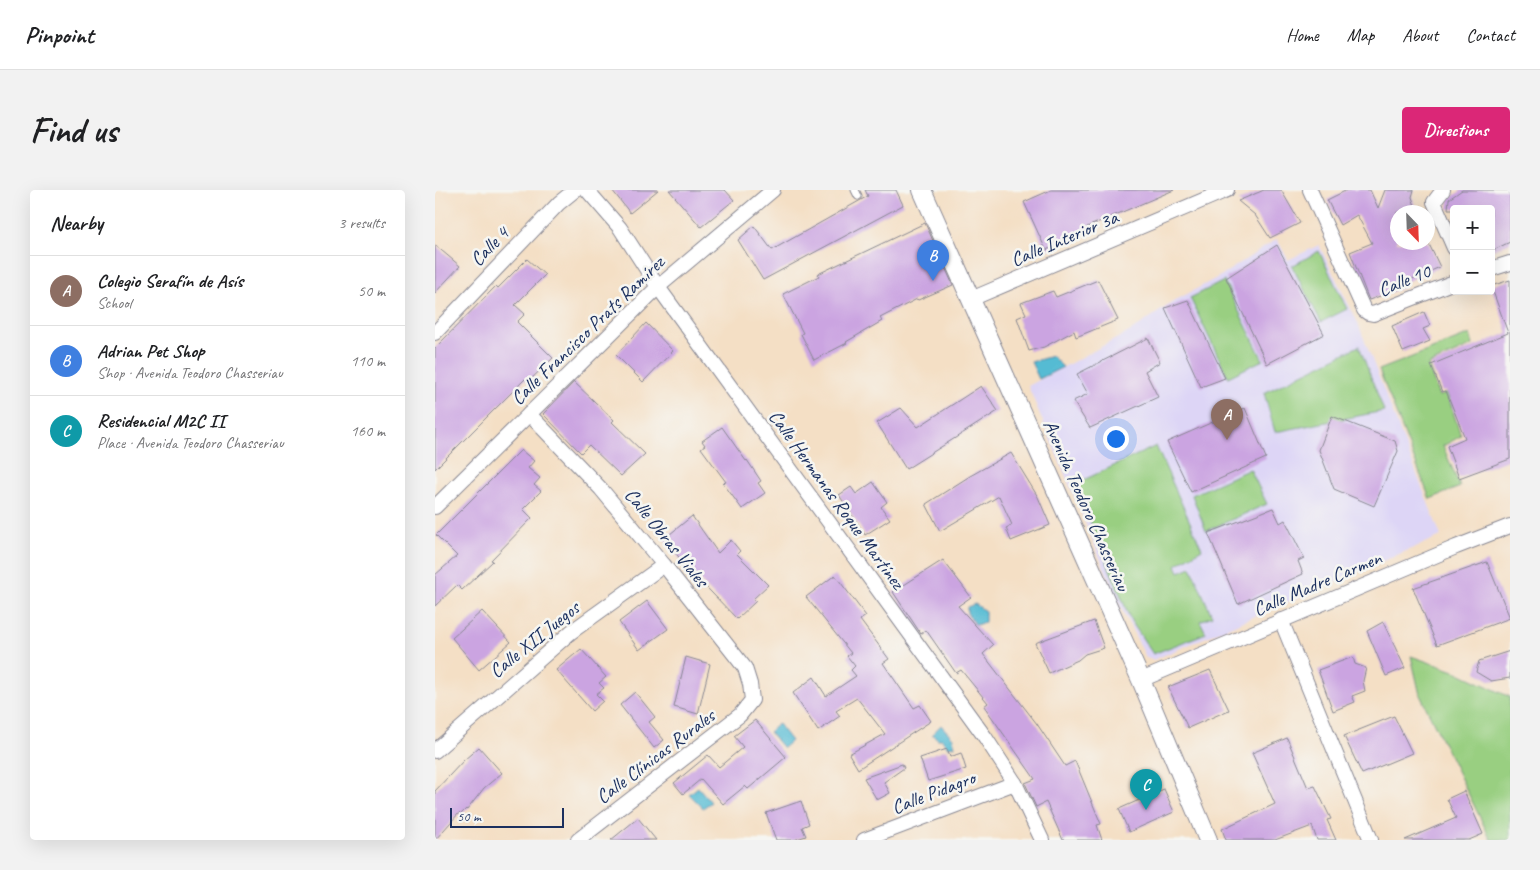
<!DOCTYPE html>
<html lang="en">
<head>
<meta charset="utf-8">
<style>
	:root { --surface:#fff; --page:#f2f2f2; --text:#202124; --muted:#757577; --line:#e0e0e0; --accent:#db2777 }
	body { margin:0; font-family:Caveat,sans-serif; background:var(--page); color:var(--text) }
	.controls { position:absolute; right:15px; top:15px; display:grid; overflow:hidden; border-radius:5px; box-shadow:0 5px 20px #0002 }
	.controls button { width:45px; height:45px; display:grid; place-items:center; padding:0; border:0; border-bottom:1px solid var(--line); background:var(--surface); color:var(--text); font:25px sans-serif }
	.compass { position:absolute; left:955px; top:15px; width:45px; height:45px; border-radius:50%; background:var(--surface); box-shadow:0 5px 20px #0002; rotate:157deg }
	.scale { position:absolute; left:15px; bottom:12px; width:114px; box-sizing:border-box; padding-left:5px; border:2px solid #1b2f5e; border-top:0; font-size:14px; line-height:18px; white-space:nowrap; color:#1b2f5e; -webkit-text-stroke:4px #f6f6f2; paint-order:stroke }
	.you { position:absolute; left:680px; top:248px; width:18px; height:18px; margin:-12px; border:4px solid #fff; border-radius:50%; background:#1a73e8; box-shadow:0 0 0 8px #1a73e833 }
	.badge { display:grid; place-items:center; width:32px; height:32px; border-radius:50%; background:var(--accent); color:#fff; font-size:16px; font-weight:700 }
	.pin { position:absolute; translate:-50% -41px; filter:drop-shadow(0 1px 2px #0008) }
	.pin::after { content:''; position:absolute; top:26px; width:18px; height:15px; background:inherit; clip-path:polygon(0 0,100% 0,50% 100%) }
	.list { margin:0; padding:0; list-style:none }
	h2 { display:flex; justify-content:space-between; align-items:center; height:65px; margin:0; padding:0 20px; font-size:21px }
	h2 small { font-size:16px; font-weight:400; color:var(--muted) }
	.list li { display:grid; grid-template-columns:32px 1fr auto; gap:15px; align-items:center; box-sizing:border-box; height:70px; padding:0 20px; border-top:1px solid var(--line) }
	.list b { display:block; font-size:19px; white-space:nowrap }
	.list p { margin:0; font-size:16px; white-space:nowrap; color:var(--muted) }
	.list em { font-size:16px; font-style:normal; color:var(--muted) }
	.map { position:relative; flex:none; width:1075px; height:650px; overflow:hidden; border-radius:5px }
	header { display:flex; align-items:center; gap:30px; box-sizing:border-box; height:70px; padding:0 25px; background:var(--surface); border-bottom:1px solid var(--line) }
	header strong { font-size:24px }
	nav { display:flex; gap:28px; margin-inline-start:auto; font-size:18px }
	.intro { display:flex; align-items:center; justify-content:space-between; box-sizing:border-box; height:120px; padding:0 30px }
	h1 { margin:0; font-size:35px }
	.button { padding:12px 22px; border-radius:5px; background:var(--accent); color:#fff; font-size:18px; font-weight:700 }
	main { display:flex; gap:30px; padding:0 30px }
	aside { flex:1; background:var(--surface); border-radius:5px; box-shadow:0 5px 20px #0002 }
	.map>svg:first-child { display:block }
	.built { fill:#ddd5f6 }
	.green { fill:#99cf81; stroke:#5a7f70 }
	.water { fill:#55bbd3; stroke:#387598 }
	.building { fill:#cba4e1 }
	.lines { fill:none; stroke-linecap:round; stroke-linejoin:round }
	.service-casing { stroke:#888792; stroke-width:9 }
	.minor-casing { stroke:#888792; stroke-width:16 }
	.tertiary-casing { stroke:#888792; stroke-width:20 }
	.service { stroke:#fff; stroke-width:7 }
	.minor { stroke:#fff; stroke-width:14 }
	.tertiary { stroke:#fff; stroke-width:18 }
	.labels { text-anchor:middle; stroke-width:5; stroke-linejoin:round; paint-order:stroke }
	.street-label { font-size:20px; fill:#1b2f5e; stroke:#f6f6f2 }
</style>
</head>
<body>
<header>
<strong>Pinpoint</strong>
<nav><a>Home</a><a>Map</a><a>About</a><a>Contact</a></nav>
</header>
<div class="intro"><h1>Find us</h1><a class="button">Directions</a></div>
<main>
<aside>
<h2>Nearby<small>3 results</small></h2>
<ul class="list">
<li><span class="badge" style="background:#8d6e63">A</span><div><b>Colegio Serafín de Asís</b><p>School</p></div><em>50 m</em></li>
<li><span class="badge" style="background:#3f7fe0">B</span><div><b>Adrian Pet Shop</b><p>Shop · Avenida Teodoro Chasseriau</p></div><em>110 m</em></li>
<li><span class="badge" style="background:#0f9aa8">C</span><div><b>Residencial M2C II</b><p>Place · Avenida Teodoro Chasseriau</p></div><em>160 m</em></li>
</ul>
</aside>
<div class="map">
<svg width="1075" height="650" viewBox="0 0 1075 650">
	<rect width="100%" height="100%" fill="#f6f6f2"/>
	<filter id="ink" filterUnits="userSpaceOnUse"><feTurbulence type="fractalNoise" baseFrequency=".02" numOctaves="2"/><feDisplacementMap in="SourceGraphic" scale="10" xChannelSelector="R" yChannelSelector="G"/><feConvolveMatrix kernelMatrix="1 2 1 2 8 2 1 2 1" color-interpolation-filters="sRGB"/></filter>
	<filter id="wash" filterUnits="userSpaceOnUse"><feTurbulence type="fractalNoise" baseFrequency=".0096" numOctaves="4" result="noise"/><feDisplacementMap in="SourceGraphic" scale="20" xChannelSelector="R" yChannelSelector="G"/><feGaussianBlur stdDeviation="1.12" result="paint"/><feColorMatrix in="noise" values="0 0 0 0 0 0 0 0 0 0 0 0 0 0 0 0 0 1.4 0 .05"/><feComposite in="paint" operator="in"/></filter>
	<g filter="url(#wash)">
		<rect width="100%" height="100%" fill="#f4dfc5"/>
		<polygon class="built" points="842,49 853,70 884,55 922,131 1006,346 718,470 711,467 686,418 593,196 696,141 741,110 787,85"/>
		<g class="green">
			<polygon points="884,61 912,119 886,132 857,76"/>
			<polygon points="789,91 828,170 793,187 755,108"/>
			<polygon points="1035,144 1038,155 993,175 1004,206 1012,203 1026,246 1008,256 1025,297 995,309 944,180"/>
			<polygon points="924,156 949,221 840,242 829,203"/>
			<polygon points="721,256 767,359 741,375 744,382 756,377 777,426 765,431 771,443 718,464 696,431 640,294"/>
			<polygon points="815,279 832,314 771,341 757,305"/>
			<polygon points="976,466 1022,482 1075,507 1075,650 1056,650 985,505"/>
		</g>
		<g class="water">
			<polygon points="617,166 628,177 604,189 596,172"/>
			<polygon points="540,414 550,421 550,432 541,435 532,423 532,417"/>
			<polygon points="343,534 356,551 348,558 334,542"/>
			<polygon points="506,535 518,548 520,556 513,557 507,549 503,549 497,544"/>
			<polygon points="263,597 276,612 268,618 254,604"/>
		</g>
		<g id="blocks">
			<g class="building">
				<polygon points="177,0 223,0 195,23"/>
				<polygon points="234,0 290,0 299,10 266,37"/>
				<polygon points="430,0 461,0 468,15 328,90 303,50 319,36 337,60 433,6"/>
				<polygon points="616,0 739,0 652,37 654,41 611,60 589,12"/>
				<polygon points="829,0 846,0 865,33 835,48 820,25 803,11"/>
				<polygon points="912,0 935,0 943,18 950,0 979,0 977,7 982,22 962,22 962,52 993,52 1005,77 968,93 970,97 934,110 915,62 937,53 922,25 905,35 892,10"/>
				<polygon points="1027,0 1075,0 1075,52 1056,61 1056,19 1013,19 1014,9"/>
				<polygon points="490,33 518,95 483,110 482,109 445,128 447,131 411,152 412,153 379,170 366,144 368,143 348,104 384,86 383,84"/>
				<polygon points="0,55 25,76 0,103"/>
				<polygon points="842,55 889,144 832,174 791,88"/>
				<polygon points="92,69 110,85 80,115 90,124 82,132 118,168 93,192 90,189 0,279 0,158 61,96 63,98"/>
				<polygon points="663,90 683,130 641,147 639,141 609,157 594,161 582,128 591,124 586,113 618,101 621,107"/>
				<polygon points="1075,90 1075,269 1024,288 1012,256 1030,248 1011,201 1007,202 996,175 1073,143 1056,96"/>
				<polygon points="753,110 790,188 766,197 730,118"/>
				<polygon points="989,122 995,136 988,139 995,151 968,162 957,136"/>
				<polygon points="211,133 238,161 208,192 181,165"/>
				<polygon points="713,148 725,172 710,181 723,207 655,238 638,211 653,204 642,184"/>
				<polygon points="139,192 179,230 177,232 210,264 186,286 154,255 146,263 108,224"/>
				<polygon points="546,196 563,221 471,279 442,233 466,218 483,237"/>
				<polygon points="810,218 831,268 756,302 732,252"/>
				<polygon points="897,226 960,251 963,261 939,316 899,299 884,260"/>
				<polygon points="287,237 311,271 312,270 326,291 323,293 330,303 307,319 288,293 291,292 266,258 270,255 267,251"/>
				<polygon points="86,260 99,271 93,278 105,288 99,295 106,301 88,319 97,328 56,370 58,371 27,400 22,395 0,416 0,385 22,366 1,345"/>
				<polygon points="576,263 603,307 615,335 576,351 571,338 577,335 564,306 505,341 491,314 535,286"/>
				<polygon points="438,292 452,312 446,317 455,329 430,345 404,305 416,297 421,304"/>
				<polygon points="838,318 845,333 850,330 869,368 863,371 868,384 803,414 773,343"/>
				<polygon points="257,326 283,363 296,350 305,361 302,364 333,395 318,409 321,411 302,429 252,377 229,349"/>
				<polygon points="508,370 536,407 523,416 558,455 548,464 602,534 630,576 640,571 666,634 662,635 667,650 628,650 611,612 601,617 590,593 600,589 549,516 553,513 526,480 521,483 491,440 486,444 458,402"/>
				<polygon points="1052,372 1075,428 1002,455 978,398"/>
				<polygon points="400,385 431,426 425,430 454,469 448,473 479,518 485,515 496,531 423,579 414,564 450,544 422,508 401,521 405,526 383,541 358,503 379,487 391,506 421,486 416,480 420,476 412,466 416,463 371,407"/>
				<polygon points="212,411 233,439 204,460 184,432"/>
				<polygon points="47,421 76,452 44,480 17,448"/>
				<polygon points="659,431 669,458 650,464 643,470 614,483 600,453"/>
				<polygon points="948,432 970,478 951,486 932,441"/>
				<polygon points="146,459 171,487 164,493 169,498 161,504 168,511 157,521 121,480"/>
				<polygon points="1075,461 1075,488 1056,491 1041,482 1044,471"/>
				<polygon points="251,467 275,474 263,524 239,517"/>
				<polygon points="918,467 920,474 931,478 928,491 930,501 917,506 920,512 898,521 883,480"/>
				<polygon points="775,480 794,520 753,538 733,497"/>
				<polygon points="200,502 220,527 214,532 229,550 219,558 185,515"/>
				<polygon points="959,526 977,563 927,584 909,546"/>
				<polygon points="320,530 351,567 313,599 310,596 288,614 266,589 248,604 239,593 273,565 284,577 308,557 299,546"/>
				<polygon points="852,548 873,598 880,596 896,629 892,630 901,650 882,650 877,636 840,650 791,650 787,639 840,614 817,563"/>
				<polygon points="44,557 67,583 49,598 32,620 31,619 25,625 24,623 0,650 0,601 29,570"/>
				<polygon points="512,559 515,567 526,563 531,579 493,591 485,568"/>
				<polygon points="467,574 469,578 449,592 455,603 442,610 429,588"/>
				<polygon points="729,599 739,622 694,642 684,619"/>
				<polygon points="1029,601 1048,644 1034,650 970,650 1021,628 1012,609"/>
				<polygon points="366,611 374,634 367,637 371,646 359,650 341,650 331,623"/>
				<polygon points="203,628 221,650 176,650"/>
			</g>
		</g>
	</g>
	<g filter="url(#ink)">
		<use href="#blocks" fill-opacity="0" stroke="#888792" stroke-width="1"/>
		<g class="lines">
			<defs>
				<polyline id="service" points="420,0 423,6"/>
				<g id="minor">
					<polyline points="152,0 185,38 223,97 550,547 580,593 607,650"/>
					<polyline points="875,0 929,120 933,123 938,124 1019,92"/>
					<polyline points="1008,0 999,12 1019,58"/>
					<polyline points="1056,79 1075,73"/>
					<polyline points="536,109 792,0"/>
					<polyline points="0,143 124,13 140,0"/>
					<polyline points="94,224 166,299 229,375 310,478 315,494 317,510 305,525 143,650"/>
					<polyline points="0,317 223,97 338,0"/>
					<polyline points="846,430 936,650"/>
					<polyline points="706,490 1021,357 1075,336"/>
					<polyline points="0,561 136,442 229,375"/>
					<polyline points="429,650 580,593"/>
				</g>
				<polyline id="tertiary" points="487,0 706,490 773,650"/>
			</defs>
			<use href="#service" class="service-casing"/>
			<use href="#minor" class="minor-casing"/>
			<use href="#tertiary" class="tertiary-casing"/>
			<use href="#service" class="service"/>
			<use href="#minor" class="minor"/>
			<use href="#tertiary" class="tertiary"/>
		</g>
	</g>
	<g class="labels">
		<g class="street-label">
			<text transform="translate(629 48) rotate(-23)" y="7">Calle Interior 3a</text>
			<text transform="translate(54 56) rotate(-46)" y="7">Calle 4</text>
			<text transform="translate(969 90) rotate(-22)" y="7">Calle 10</text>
			<text transform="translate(152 140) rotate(-44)" y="7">Calle Francisco Prats Ramírez</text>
			<text transform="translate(402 309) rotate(54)" y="7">Calle Hermanas Roque Martínez</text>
			<text transform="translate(652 315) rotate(66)" y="7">Avenida Teodoro Chasseriau</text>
			<text transform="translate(232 347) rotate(51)" y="7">Calle Obras Viales</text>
			<text transform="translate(882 393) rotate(-23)" y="7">Calle Madre Carmen</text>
			<text transform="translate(99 449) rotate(-39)" y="7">Calle XII Juegos</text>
			<text transform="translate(220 566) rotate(-37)" y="7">Calle Clínicas Rurales</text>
			<text transform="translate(498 602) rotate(-21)" y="7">Calle Pidagro</text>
		</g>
	</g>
</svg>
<div class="controls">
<button>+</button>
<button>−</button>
</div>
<svg class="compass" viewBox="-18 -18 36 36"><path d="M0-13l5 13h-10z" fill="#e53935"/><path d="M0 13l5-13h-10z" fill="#757577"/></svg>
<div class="scale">50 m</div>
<div class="you"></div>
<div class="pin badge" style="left:792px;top:250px;background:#8d6e63">A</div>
<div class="pin badge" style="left:498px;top:91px;background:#3f7fe0">B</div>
<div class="pin badge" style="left:711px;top:620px;background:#0f9aa8">C</div>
</div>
</main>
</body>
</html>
